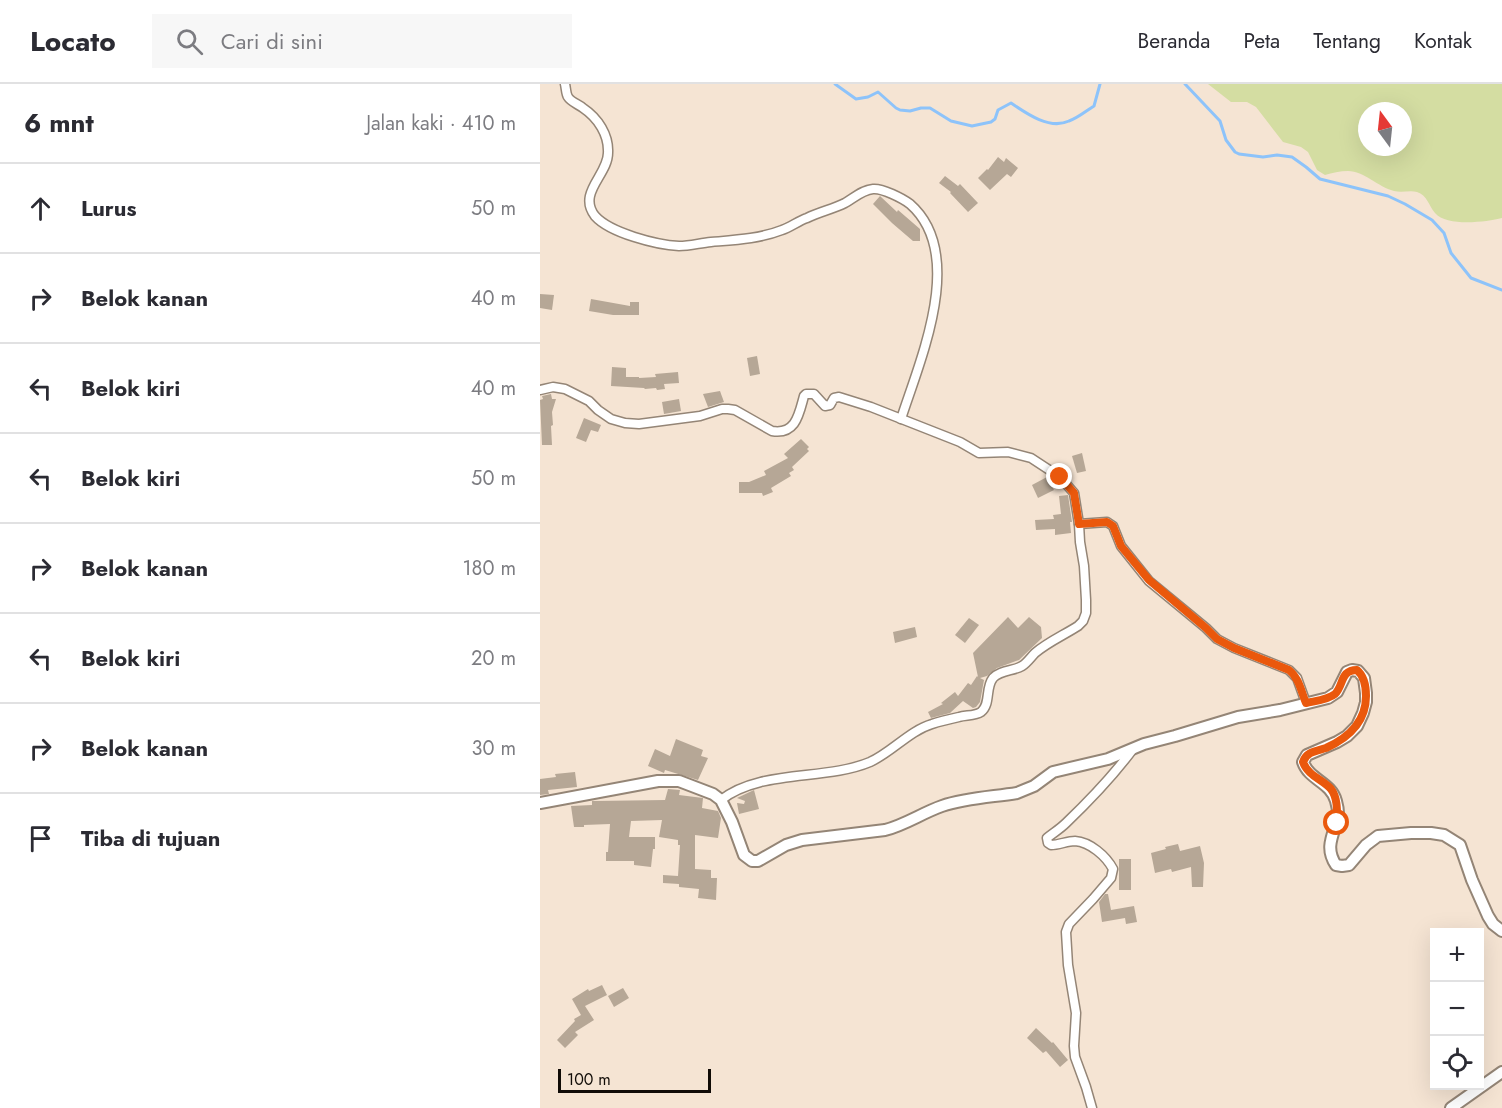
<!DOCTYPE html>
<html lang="id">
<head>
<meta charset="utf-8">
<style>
	:root { --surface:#fff; --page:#f7f7f7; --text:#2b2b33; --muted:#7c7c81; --line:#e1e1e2 }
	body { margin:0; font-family:Jost,sans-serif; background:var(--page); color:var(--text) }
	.controls { position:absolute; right:18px; bottom:18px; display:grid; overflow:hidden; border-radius:0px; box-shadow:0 6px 24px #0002 }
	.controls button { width:54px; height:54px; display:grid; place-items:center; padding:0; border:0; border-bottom:2px solid var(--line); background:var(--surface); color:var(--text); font:30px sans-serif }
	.compass { position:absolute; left:818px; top:18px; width:54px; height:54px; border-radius:50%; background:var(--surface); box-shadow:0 6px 24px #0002; rotate:345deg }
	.scale { position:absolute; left:18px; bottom:15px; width:153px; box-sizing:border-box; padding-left:6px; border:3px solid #100b06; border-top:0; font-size:16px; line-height:21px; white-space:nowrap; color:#100b06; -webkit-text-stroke:4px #f5e4d3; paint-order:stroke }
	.stop { position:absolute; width:18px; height:18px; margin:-14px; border:4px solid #ea580c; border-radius:50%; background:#fff }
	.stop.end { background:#ea580c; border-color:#fff; box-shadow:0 2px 6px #0008 }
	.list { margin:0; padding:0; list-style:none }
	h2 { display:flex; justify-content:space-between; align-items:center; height:78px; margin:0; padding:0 24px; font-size:26px }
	h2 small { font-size:20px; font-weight:400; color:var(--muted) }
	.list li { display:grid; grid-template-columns:39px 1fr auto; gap:18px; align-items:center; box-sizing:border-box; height:90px; padding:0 24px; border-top:2px solid var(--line) }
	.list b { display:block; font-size:22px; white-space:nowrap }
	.list em { font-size:20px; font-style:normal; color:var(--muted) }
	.icon { flex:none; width:33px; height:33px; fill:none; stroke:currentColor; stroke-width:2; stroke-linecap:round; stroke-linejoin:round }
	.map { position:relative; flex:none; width:962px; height:1024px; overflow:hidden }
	header { display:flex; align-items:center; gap:36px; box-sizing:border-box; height:84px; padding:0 30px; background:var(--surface); border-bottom:2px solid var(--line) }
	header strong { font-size:28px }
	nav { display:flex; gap:33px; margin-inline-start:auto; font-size:21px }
	.search { width:420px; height:54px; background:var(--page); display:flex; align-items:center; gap:15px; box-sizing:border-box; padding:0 21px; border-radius:0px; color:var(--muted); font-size:22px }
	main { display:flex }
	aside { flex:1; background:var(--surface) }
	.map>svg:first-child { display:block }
	.green { fill:#d4dda2; fill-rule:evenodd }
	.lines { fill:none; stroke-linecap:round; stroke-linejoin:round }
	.stream { stroke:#8dc3fa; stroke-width:3 }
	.building { fill:#b6a796 }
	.minor-casing { stroke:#948576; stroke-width:11 }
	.tertiary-casing { stroke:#948576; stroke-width:14 }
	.minor { stroke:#fff; stroke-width:8 }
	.tertiary { stroke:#fff; stroke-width:10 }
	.route { stroke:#ea580c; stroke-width:8 }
</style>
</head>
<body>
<header>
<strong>Locato</strong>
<div class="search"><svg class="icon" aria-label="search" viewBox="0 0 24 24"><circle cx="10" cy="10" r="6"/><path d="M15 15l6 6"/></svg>Cari di sini</div>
<nav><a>Beranda</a><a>Peta</a><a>Tentang</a><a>Kontak</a></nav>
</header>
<main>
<aside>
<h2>6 mnt<small>Jalan kaki · 410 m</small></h2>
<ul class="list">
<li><svg class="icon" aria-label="ahead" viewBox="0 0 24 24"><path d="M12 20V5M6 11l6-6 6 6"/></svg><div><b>Lurus</b></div><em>50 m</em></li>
<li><svg class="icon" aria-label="right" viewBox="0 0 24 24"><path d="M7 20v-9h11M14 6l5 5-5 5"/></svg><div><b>Belok kanan</b></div><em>40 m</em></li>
<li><svg class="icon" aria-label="left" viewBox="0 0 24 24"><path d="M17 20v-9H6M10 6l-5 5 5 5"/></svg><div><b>Belok kiri</b></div><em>40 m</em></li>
<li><svg class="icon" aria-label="left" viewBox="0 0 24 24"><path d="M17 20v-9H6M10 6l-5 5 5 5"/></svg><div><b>Belok kiri</b></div><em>50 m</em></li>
<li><svg class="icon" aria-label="right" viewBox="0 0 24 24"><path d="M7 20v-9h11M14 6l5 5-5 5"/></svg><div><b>Belok kanan</b></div><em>180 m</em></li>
<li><svg class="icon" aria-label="left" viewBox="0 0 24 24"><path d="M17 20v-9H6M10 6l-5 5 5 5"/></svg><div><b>Belok kiri</b></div><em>20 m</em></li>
<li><svg class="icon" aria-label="right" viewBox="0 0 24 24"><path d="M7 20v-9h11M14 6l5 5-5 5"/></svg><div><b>Belok kanan</b></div><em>30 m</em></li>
<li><svg class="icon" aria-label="arrive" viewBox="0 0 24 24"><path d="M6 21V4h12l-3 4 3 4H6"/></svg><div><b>Tiba di tujuan</b></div></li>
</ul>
</aside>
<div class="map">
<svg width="962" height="1024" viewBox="0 0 962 1024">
	<rect width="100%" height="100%" fill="#f5e4d3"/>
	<path class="green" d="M 668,0 L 962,0 L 962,134 C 946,138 907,143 895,129 C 889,122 887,111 877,108 C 870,106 862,109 854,107 C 838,103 824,87 808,87 C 800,87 792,89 785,91 L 777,86 L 768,68 L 761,63 L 743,58 L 716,23 L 707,18 L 691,18 ZM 827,27 L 863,27 L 863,63 L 827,63 Z"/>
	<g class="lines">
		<g class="stream">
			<path d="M 295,0 L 316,15 L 328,13 L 338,8 L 356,24 L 360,26 L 370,27 L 381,24 L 390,24 L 411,37 L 432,42 L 451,38 L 455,35 L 458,26 L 471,19 C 487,30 510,46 529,37 C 538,34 546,27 554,22 L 560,0"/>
			<polyline points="645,0 680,37 686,56 695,68 699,70 723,73 737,71 752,73 766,83 780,95 848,112 865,120 892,136 904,149 911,169 931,194 962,206"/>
		</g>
	</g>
	<g class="building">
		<polygon points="458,73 464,78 466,74 478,84 471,93 467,90 450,106 438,94 447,85 448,86"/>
		<polygon points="405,92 418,102 420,100 438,119 428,128 410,109 411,108 399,99"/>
		<polygon points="340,112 357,128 358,126 380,145 380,157 373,157 352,139 333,120"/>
		<polygon points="0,210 14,211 12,226 0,224"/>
		<polygon points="51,215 90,222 90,218 99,218 99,231 73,231 49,227"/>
		<polygon points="217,272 220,290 210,292 207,274"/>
		<polygon points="72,283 86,284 86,293 99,293 99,294 116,293 115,290 138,288 139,299 124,300 125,305 117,306 116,304 105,305 104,304 71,302"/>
		<polygon points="180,307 184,318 168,323 163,310"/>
		<polygon points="11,310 12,315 16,315 12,328 13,341 11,342 12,361 2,361 0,316 3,315 2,312"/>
		<polygon points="139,315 141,327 124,330 122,318"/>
		<polygon points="44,334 61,341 58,348 51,346 46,358 36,354"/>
		<polygon points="261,355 269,363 267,365 269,367 252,383 254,386 249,389 251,392 231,404 233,408 223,412 222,409 199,409 199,398 209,398 226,391 224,387 248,374 244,370"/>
		<polygon points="542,369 546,387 537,389 532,372"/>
		<polygon points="507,393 514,406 498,414 492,401"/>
		<polygon points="528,411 532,438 530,438 531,449 515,451 515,445 496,446 495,436 514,435 513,431 521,430 519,412"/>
		<polygon points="468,533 478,544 489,533 501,543 502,554 479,576 457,584 447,592 440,594 444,596 440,618 436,623 433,624 423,617 410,629 391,634 388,628 403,620 401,619 415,608 418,612 428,599 431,601 437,592 438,593 433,569"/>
		<polygon points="429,534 439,541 425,559 415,551"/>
		<polygon points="375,543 377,553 355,559 353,548"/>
		<polygon points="136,655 163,666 161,672 168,674 158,696 125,686 124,689 108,682 115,665 130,672"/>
		<polygon points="35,688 37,703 8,706 9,710 0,711 0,695 16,693 15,690"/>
		<polygon points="128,705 140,706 139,711 163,714 162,724 178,727 181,734 178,754 155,751 155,785 171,786 171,794 177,794 176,816 158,814 159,805 139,803 139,800 123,799 123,791 138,792 140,761 138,761 138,756 119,753 122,736 91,737 89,753 115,753 115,765 113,765 111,783 94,781 94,777 66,777 66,768 68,768 70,740 44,741 44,743 34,743 31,722 52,721 52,717 54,717 125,716"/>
		<polygon points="214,706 219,725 199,730 197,719 204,720 205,717 197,714"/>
		<polygon points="638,760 640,767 660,762 664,779 663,803 652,803 651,783 632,788 631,785 615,789 611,769 626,765 625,763"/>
		<rect x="579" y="775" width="12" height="31"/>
		<polygon points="565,810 568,810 571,826 594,822 597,838 586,840 585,834 562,838 559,818"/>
		<polygon points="62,901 67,911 45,922 54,936 35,948 38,951 25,964 17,956 35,937 34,935 41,931 32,915 48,905 49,907"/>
		<polygon points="83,904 89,914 74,923 68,912"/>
		<polygon points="496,944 512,959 513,958 528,976 520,983 506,967 503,969 487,954"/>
	</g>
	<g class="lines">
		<defs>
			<g id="minor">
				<path d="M 25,0 C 26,4 26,10 28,13 C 31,18 38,20 43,24 C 58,34 69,51 68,69 C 68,91 37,109 55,132 C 70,149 117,161 139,162 C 150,162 160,159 171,158 C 195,156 219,155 242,146 C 251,143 258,137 267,134 C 279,128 293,125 305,119 C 314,114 322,106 333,105 C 342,104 362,114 370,120 C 427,170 380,276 361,335"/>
				<path d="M 0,306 L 13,303 L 25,305 L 49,317 L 58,326 L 71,335 L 85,339 L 99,340 L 160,332 L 182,325 L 188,325 L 195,326 L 232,347 C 256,351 259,330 264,312 L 266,310 L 274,310 L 285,322 L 290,321 L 294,314 L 299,313 L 331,323 L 420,358 L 439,369 L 468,368 L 491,374 L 520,393 L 534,409 L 539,440 L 540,458 L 544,482 L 546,516 L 546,529 L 543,537 L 538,542 C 524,551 508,558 495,569 C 491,573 487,579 482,582 C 474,587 460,586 453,594 C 445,604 451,620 441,628 C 435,632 426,631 419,633 C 410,635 401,637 392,640 C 369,647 352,668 330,678 C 285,697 220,685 181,716"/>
				<polyline points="539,440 567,438 573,442 581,462 609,497 666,544 677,555 694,564 749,586 757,594 766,619"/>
				<path d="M 552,1024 L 546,1003 L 535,973 L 534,962 L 536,929 L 528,881 L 526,848 L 529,840 L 553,815 L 571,794 L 573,785 C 566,772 550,758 535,757 C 527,757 519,761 511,761 L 508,759 L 507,754 C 513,749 520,745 526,739 C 550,716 573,692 593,665"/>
			</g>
			<g id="tertiary">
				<path d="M 0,719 L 118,697 L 139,697 L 173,710 L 181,716 L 192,738 L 204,771 L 212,777 L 218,777 L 246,761 L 262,756 L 345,746 C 365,741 382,729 402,722 C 426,714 452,713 477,709 L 494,702 L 513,688 L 568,675 L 604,660 L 635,652 L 698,633 L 740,626 L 788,614 L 797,608 L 807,588 L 812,586 L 818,587 L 824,594 L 826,609 L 826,618 L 823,629 L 817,642 L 807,652 L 797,658 L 767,671 L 763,678 C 769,696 791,698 796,717 C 798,724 799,734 796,740 C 791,755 786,766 796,781 L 802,782 L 809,781 L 826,761 L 838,752 L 871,749 L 891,749 L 904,751 L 920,761 L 932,796 L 948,832 L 953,840 L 962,847"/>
				<polyline points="911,1024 962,988"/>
			</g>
		</defs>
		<use href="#minor" class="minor-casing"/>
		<use href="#tertiary" class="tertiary-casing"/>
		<use href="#minor" class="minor"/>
		<use href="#tertiary" class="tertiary"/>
	</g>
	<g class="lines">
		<path class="route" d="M 520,393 L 534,409 L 539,440 L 567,438 L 573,442 L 581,462 L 609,496 L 666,544 L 677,555 L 694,564 L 749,586 C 759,594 761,607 766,619 C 774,617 788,616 795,610 C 804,601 800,586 817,586 C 824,592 826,602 826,612 C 826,638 808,654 786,664 C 776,667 766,668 763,678 C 768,692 782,695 791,705 C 798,714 797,728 797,739"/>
	</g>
</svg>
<div class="controls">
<button>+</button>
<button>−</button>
<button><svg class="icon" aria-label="locate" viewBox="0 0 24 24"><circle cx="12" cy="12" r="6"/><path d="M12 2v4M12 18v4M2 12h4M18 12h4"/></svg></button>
</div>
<svg class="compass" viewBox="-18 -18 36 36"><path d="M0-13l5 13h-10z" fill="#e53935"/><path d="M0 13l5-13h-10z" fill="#7c7c81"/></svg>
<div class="scale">100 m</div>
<div class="stop" style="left:797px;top:739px"></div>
<div class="stop end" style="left:520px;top:393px"></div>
</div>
</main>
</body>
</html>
